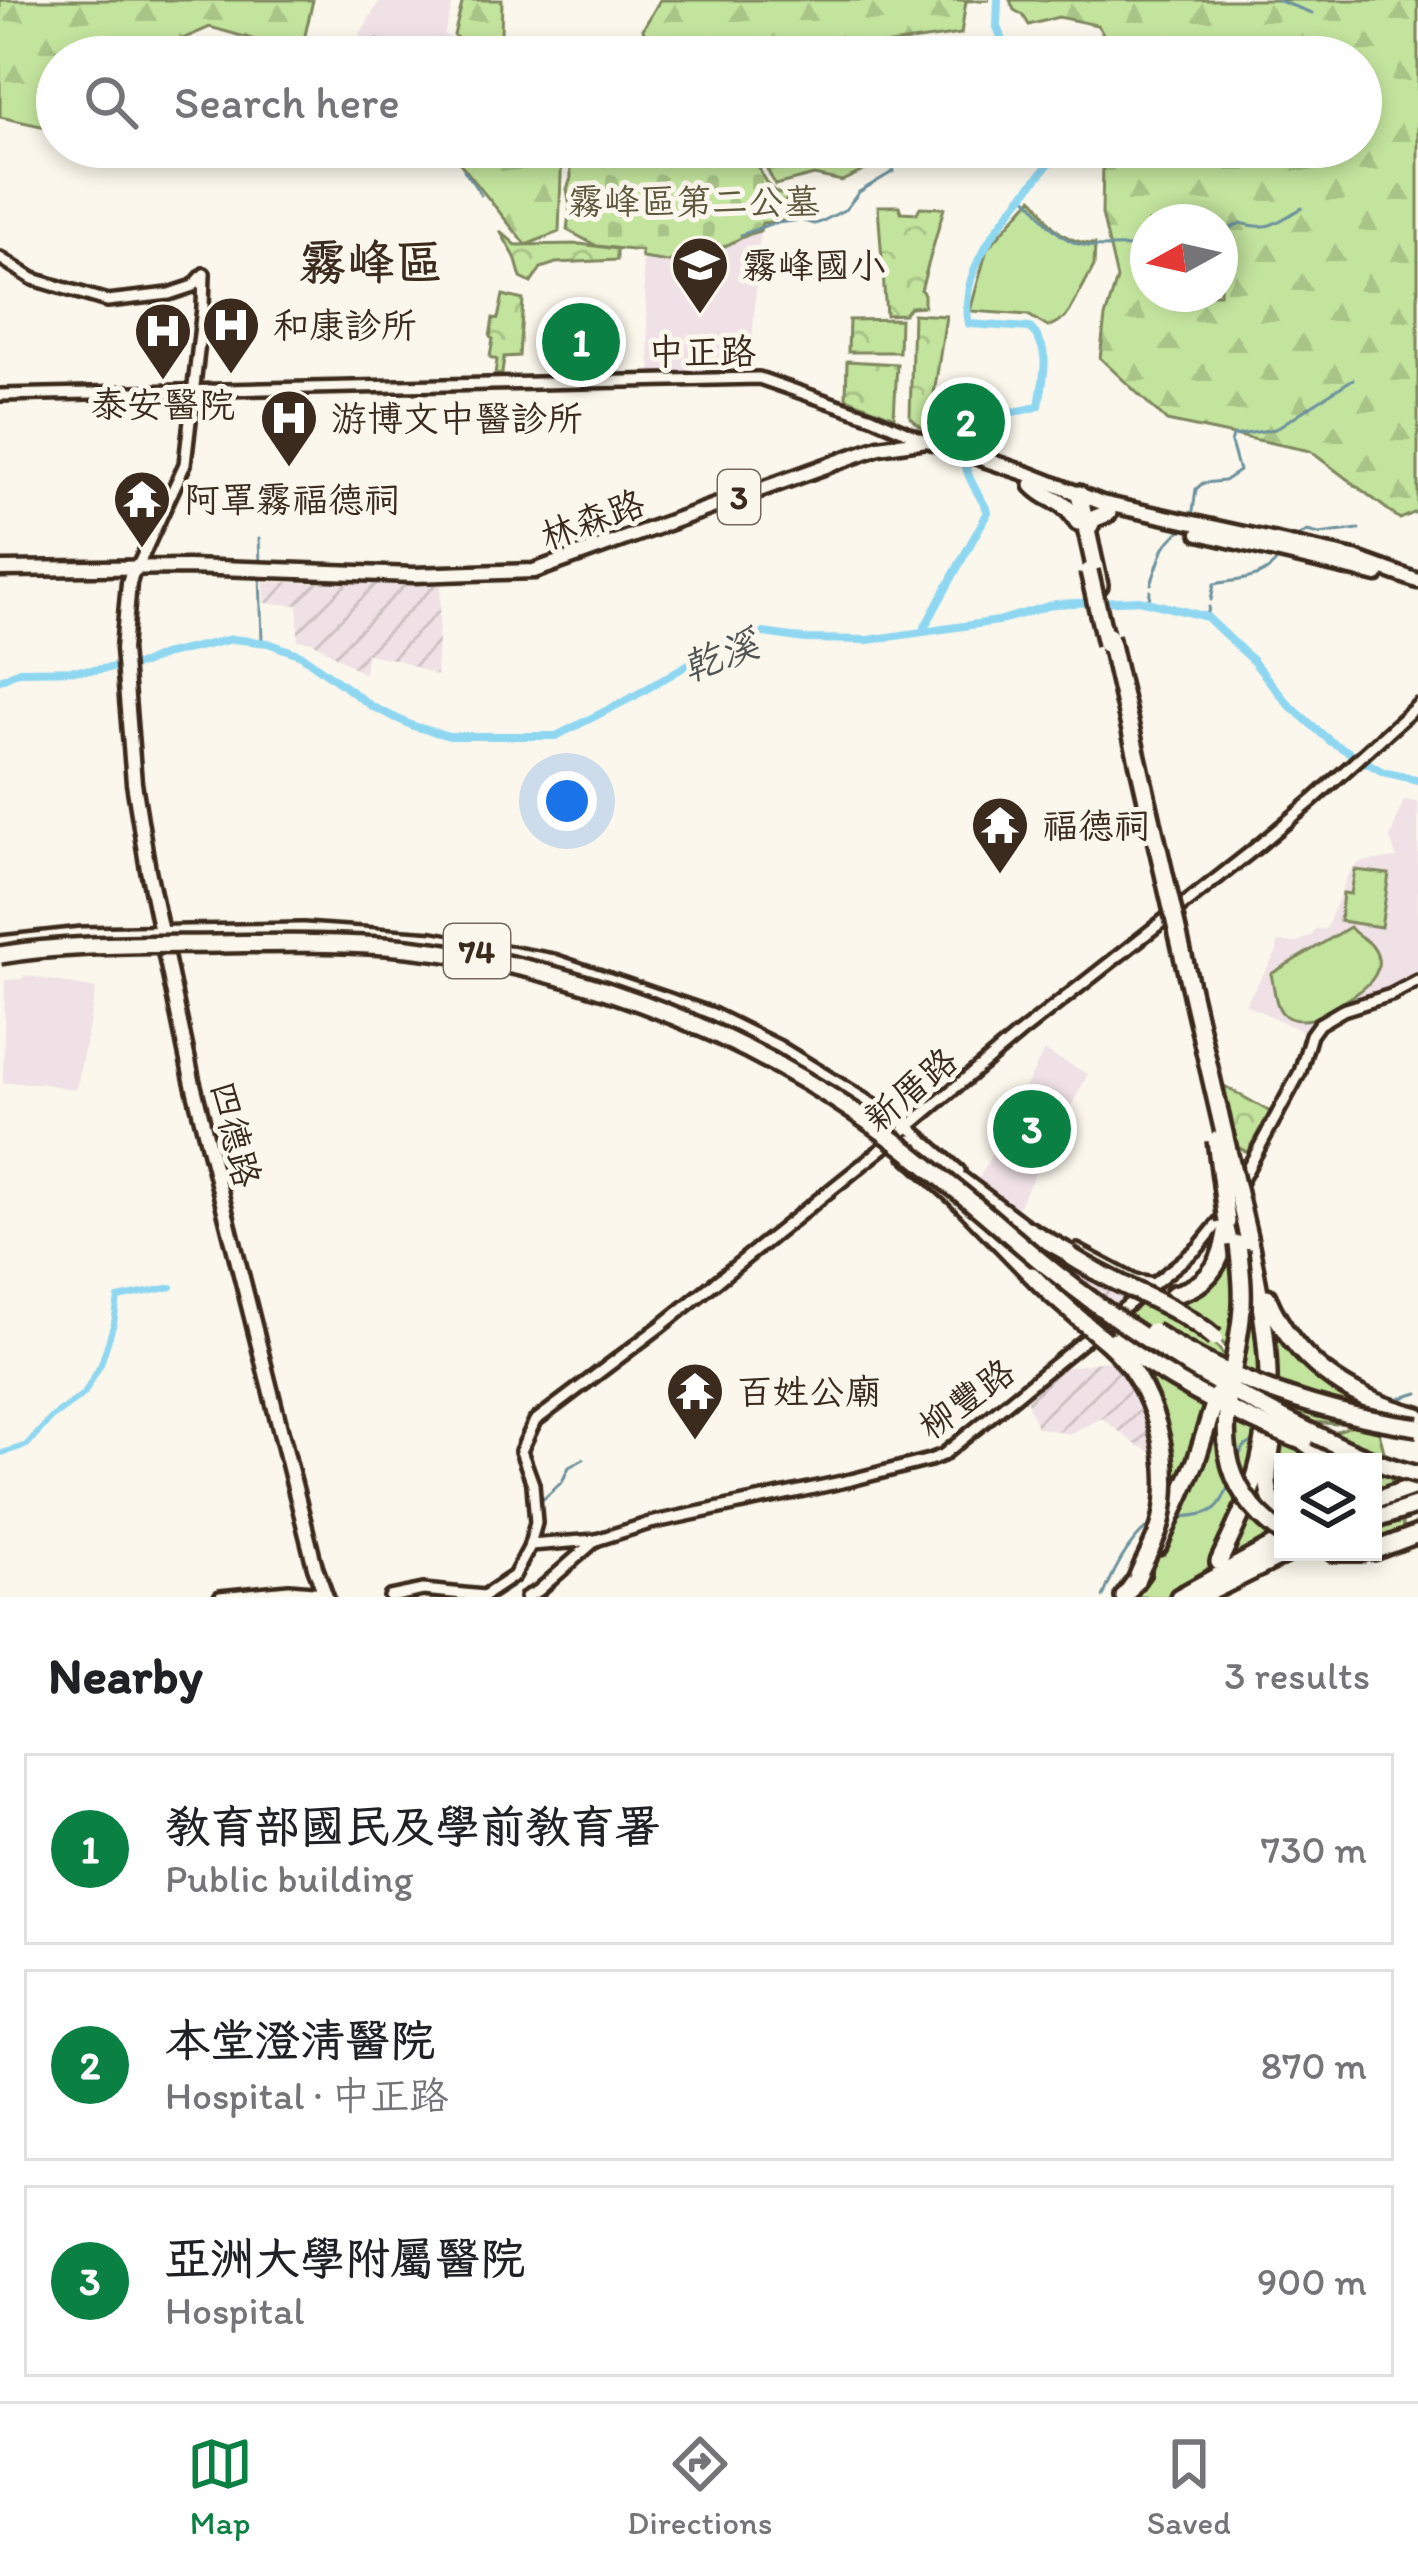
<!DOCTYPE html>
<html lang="en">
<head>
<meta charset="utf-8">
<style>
	:root { --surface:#fff; --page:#f6f6f6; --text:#202124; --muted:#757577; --line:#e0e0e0; --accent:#0b8043 }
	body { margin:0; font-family:Itim,"LXGW WenKai TC",sans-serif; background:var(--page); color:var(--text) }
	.controls { position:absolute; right:36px; bottom:36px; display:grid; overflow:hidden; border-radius:0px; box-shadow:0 6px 18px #0003 }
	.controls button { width:108px; height:108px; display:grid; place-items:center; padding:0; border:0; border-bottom:3px solid var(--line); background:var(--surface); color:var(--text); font:60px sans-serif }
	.compass { position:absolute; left:1130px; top:204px; width:108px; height:108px; border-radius:50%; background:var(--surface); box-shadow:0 6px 18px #0003; rotate:262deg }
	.you { position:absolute; left:567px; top:801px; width:42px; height:42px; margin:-30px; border:9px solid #fff; border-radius:50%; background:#1a73e8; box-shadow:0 0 0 18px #1a73e833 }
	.badge { display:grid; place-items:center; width:78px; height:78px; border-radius:50%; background:var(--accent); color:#fff; font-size:39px; font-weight:700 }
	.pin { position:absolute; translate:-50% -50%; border:6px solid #fff; box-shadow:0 3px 12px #0006 }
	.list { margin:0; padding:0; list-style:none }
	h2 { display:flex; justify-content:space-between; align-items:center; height:156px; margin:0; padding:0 48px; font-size:51px }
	h2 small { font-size:39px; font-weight:400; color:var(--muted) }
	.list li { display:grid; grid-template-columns:78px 1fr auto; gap:36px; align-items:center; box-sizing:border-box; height:192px; margin:0 24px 24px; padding:0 24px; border:3px solid var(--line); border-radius:0px }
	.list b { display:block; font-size:45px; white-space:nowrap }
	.list p { margin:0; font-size:39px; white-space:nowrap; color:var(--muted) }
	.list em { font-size:39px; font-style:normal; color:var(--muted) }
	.icon { flex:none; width:66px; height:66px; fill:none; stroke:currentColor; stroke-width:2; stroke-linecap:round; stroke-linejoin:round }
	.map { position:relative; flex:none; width:1418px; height:1597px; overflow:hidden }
	.search { position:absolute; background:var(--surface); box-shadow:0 6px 18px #0003; left:36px; right:36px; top:36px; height:132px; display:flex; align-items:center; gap:30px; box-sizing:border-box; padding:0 42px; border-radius:66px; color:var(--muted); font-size:45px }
	.sheet { height:804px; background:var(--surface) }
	nav { display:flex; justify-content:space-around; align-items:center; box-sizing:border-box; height:168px; border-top:3px solid var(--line); background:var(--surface); font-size:33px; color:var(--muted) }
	nav a { display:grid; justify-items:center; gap:6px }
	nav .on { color:var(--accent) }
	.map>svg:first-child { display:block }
	.built { fill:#efe1e5 }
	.industrial { fill:url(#industrial-furrows) }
	.grass { fill:#c3e49d; stroke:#7f875e; stroke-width:3 }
	.forest { fill:url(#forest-firs); stroke:#7f875e; stroke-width:3; fill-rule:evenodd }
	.cemetery { fill:url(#cemetery-stones); stroke:#7f875e; stroke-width:3 }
	.park { fill:url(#park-crowns); stroke:#7f875e; stroke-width:3 }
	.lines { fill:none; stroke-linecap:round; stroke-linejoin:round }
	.stream { stroke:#6d929d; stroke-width:3 }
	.canal { stroke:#8fd7f1; stroke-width:6 }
	.river { stroke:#8fd7f1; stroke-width:8 }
	.minor-casing { stroke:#3b2a1e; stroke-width:18 }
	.major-casing { stroke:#3b2a1e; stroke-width:21 }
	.highway-casing { stroke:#3b2a1e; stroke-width:24 }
	.minor { stroke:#fbf7ec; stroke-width:9 }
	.major { stroke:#fbf7ec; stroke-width:12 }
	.highway { stroke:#fbf7ec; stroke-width:15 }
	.highway-bridge-casing { stroke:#3b2a1e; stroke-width:24; stroke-linecap:butt }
	.highway-bridge { stroke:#fbf7ec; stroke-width:15 }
	.labels { text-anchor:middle; stroke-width:10; stroke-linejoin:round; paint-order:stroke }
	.shield { fill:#fbf7ec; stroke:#75685c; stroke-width:3 }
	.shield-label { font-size:33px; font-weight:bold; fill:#3b2a1e }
	.park-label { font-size:36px; fill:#5d583e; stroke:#fbf7ec }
	.poi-label { font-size:36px; fill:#3b2a1e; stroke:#fbf7ec; text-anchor:start }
	.street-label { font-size:36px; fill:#3b2a1e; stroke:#fbf7ec }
	.water-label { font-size:39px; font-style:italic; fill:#505553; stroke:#fbf7ec }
	.district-label { font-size:48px; font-weight:bold; fill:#3b2a1e; stroke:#fbf7ec }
</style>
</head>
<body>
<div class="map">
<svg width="1418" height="1597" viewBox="0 0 1418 1597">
	<defs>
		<pattern id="industrial-furrows" width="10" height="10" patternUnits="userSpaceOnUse" patternTransform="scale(3)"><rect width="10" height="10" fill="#efe1e5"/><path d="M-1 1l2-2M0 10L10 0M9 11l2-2" fill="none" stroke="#cec1c4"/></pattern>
		<pattern id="forest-firs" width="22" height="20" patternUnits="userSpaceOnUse" patternTransform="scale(3)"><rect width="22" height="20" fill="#c3e49d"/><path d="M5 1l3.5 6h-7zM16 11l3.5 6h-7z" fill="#a8c487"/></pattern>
		<pattern id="cemetery-stones" width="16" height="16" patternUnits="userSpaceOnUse" patternTransform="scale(3)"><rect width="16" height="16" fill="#c3e49d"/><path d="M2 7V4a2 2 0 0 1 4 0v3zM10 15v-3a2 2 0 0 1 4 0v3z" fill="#a8c487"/></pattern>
		<pattern id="park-crowns" width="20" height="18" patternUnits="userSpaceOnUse" patternTransform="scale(3)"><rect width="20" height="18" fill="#c3e49d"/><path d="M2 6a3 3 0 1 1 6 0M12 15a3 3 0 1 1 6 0" fill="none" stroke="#a8c487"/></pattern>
	</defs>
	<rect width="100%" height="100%" fill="#fbf7ec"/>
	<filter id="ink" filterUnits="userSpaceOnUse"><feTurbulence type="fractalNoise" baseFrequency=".00833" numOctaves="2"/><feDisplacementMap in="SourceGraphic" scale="24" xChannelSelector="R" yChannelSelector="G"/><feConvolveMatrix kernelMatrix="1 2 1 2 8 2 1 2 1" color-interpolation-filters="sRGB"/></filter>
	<g filter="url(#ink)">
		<g class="built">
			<polygon points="380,0 454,0 444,35 454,38 472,57 347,57"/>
			<polygon points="760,231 750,370 651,372 642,258 668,262 673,257 737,242 751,232"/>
			<polygon points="1404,800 1418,802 1418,978 1383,995 1340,1006 1320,1017 1309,1030 1300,1030 1245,1004 1277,952 1278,942 1296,943 1313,935 1315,929 1326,929 1348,875 1360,862 1397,858 1390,838"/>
			<polygon points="24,975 96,989 76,1090 39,1083 3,1083 5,980 22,979"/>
			<polygon points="1044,1051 1088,1074 1014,1214 977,1183"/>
		</g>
		<g class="industrial">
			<polygon points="264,582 441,585 436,676 399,660 366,654 364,674 313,642 298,640 298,605 265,603"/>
			<polygon points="1034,1227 1135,1282 1147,1285 1097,1326 1045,1285"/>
			<polygon points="1113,1360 1136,1395 1151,1435 1154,1453 1138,1446 1102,1418 1068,1434 1037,1427 1023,1392 1050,1370"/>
		</g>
		<g class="grass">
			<path d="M 1032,198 C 1042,206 1043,214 1050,223 C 1060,236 1079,244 1095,244 L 1094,266 L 1070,311 L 1065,318 L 1048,327 L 1028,315 L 970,311 L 987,249 Z"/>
			<polygon points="1355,870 1389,874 1381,927 1340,921 1343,893 1351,894"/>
			<path d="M 1350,927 C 1356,936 1365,937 1372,946 C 1399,981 1334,1006 1312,1019 C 1273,1026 1277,998 1271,974 Z"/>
			<path d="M 1229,1209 L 1260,1317 L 1261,1422 C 1252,1382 1242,1365 1216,1335 L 1213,1342 C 1235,1366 1248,1392 1253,1424 C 1259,1473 1221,1587 1167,1597 C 1155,1597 1141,1597 1129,1597 L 1161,1549 L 1168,1512 L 1166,1436 L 1097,1332 L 1141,1298 L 1157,1295 L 1175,1297 L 1201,1289 Z"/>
			<path d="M 1263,1294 L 1285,1336 L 1372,1403 L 1375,1412 L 1336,1424 L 1300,1421 C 1338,1443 1341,1426 1375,1416 L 1405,1535 L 1373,1546 L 1373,1462 L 1283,1462 L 1283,1551 L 1218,1570 L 1277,1418 C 1284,1377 1271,1334 1263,1294 Z"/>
		</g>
		<g class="forest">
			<polygon points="0,0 313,0 301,53 210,27 141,57 57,57 57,117 45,127 0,117"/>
			<polygon points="463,0 502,0 501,35 513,57 476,57 454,35"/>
			<polygon points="660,0 990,0 966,1 961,34 883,45 883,57 649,57 643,29"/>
			<path d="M 1010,0 L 1418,0 L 1418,511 L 1400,519 L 1310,451 L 1167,421 L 1100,358 L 1105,317 L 1117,279 L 1102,214 L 1103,161 L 1106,147 L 1361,147 L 1361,57 L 1110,57 L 1106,38 L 1097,25 L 1058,17 L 1029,25 L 1023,15 L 1014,10 ZM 1148,222 L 1220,222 L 1220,294 L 1148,294 Z"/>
			<polygon points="447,147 562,147 559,232 526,245"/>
			<polygon points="756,147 914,147 842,181 814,175 775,185"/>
		</g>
		<path class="cemetery" d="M 570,147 L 647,147 L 650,154 L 659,156 L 684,147 L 752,147 C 759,167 763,191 786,196 L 787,221 L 762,223 L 760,231 C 744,234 731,245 715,250 C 699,255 682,254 668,262 L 642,258 L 641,251 L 597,246 L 567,230 L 570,206 L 567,189 L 571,178 Z"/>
		<g class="park">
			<polygon points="878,206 899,206 901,212 917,213 920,207 944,208 921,290 924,294 924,306 910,307 904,314 886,315"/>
			<polygon points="500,231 516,245 580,244 617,249 617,260 556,263 541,268 531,283 521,278 515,257"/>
			<polygon points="503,295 523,300 519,356 504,357 502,374 495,375 497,360 490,357 493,339 490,337 493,318 498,319"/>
			<polygon points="913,314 946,316 928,433 910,417"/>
			<polygon points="900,319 899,352 848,352 849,320"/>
			<polygon points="847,361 897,364 894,417 846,398"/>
			<polygon points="1219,1083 1274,1114 1266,1131 1260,1129 1247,1152 1232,1144"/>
		</g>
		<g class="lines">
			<g class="stream">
				<polyline points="1277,0 1312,13"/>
				<polyline points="375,57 377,40"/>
				<polyline points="443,147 445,150"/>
				<polyline points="464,170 481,195"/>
				<path d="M 1025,197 C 1039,207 1038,214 1049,225 C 1070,245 1082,247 1110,247 C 1123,246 1134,248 1148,246"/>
				<path d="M 1220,233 L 1241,223 C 1271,232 1277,221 1302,208"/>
				<polyline points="741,235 770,224 800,220 814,224 821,222 846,209 859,192 894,171"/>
				<polyline points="1192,518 1196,489 1203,483 1224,481 1239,471 1231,443 1233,436 1275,429 1353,379"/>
				<polyline points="259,538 260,562"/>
				<polyline points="1292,540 1307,531 1319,534 1359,529"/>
				<polyline points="260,572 262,642"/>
				<polyline points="1151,584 1164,547 1185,525"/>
				<path d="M 1211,600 L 1214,584 C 1239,579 1264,581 1279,558"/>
				<polyline points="1149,602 1150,591"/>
				<polyline points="1207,617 1209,607"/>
				<polyline points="1391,1401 1418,1393"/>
				<polyline points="1332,1403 1370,1406"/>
				<polyline points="1236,1460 1245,1446 1259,1439"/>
				<path d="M 1176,1518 C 1210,1513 1219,1516 1230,1481"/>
				<polyline points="538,1539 540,1502 562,1482 569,1467 584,1459"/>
				<polyline points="496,1597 514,1586 535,1548"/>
				<path d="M 1103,1597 C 1113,1572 1131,1536 1155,1522"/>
			</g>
			<polyline class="canal" points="2,1453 27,1445 51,1418 84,1394 101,1364 114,1323 118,1298 172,1287"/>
			<g class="river">
				<polyline points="998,0 997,27 1009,57"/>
				<path d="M 922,632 L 988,512 C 982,499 969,482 966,467 C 962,448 974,426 992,418 C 1006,411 1024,412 1039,406 C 1043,377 1053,350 1030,328 L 969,324 C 955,261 1019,205 1053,158 L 1066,147"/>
				<polyline points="0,680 19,671 93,670 143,664 163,655 232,639 268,643 301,655 373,707 413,726 449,736 556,736 631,698 723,644 764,633 805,639 868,640 998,621 1055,604 1139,600 1207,617 1253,661 1288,704 1330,741 1383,772 1418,780"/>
			</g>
			<defs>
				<g id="minor">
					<polyline points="0,258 33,279 107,301 169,294 193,286 204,274"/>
					<polyline points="0,395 759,378 872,417 922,439"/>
					<polyline points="138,566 185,464 203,308 204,274"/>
					<polyline points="0,942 82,933 303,929 433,938 554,960 713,1014 778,1046 908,1126 959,1171"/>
					<polyline points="905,1155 959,1204"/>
					<polyline points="1239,1185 1300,1072 1311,1035 1319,1024 1343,1010 1391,995 1418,981"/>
					<polyline points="1077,1250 1135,1281 1154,1284"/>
					<polyline points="530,1545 596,1540 650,1523 851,1480 930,1460 943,1455 1198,1248 1223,1217"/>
					<polyline points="220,1597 289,1590 324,1593"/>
					<polyline points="390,1597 423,1590 484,1596 514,1576 529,1548 536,1523 533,1484 521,1451 535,1421 661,1326 888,1144 1019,1034 1252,851 1313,800 1418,705"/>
					<polyline points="526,1597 538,1591 596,1540"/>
				</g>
				<g id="major">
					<polyline points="1199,533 1377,575"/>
					<polyline points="138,566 132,573 129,583 123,649 134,783 148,870 192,1080 315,1567 326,1597"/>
					<polyline points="0,569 188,567 414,575 534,571 879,447 927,440 1028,474 1102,503 1354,558 1418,581"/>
				</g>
				<g id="highway">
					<path d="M 1033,485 C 1050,503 1061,495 1078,522"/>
					<polyline points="1079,494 1099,585"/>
					<polyline points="1087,532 1093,519 1108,513"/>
					<polyline points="911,1143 1023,1227 1081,1260"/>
					<polyline points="957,1198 1032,1275"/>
					<polyline points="1233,1207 1238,1244"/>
					<path d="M 1174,1294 C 1211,1286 1225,1258 1227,1222"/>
					<path d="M 1267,1297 C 1295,1363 1350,1399 1418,1416"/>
					<path d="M 1273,1437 C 1269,1465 1260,1495 1283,1516"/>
					<polyline points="1304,1442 1333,1462"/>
					<polyline points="1373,1501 1418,1485"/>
					<polyline points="1373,1520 1418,1505"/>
					<polyline points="1158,1546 1196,1461"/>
					<polyline points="1373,1551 1418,1534"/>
					<polyline points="1333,1552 1362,1552"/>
					<path d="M 1219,1562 C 1231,1536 1244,1511 1253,1484 C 1280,1403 1266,1321 1249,1241"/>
					<polyline points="1124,1597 1142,1572"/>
					<polyline points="1179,1597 1283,1540"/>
					<polyline points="1200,1597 1290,1552"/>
				</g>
			</defs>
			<use href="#minor" class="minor-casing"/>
			<use href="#major" class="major-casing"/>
			<use href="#highway" class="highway-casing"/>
			<use href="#minor" class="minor"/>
			<use href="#major" class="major"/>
			<use href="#highway" class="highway"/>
			<defs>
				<g id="highway-bridge">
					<polyline points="1089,571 1106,644"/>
					<polyline points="1109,636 1249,1241"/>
					<path d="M 0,955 C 72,943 145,945 218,944 C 281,943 345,942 408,948 C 568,965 724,1024 856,1113 C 889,1135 920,1160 950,1185 C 984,1211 1014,1240 1048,1267 C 1121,1326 1200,1376 1284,1419 C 1328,1441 1370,1463 1418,1475"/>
					<polyline points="1216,1140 1227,1222"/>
					<path d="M 1238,1244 C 1241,1269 1244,1294 1241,1319 C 1230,1404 1199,1475 1283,1534"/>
					<path d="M 1069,1255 C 1116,1287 1172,1301 1215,1338"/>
					<path d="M 1032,1275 C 1055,1300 1082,1320 1108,1343 C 1155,1385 1175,1461 1161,1522 C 1156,1543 1143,1561 1136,1581"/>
					<path d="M 1152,1331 C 1232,1383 1324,1414 1418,1427"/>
					<path d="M 1114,1340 C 1173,1383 1237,1416 1304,1442"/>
					<polyline points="1196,1461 1217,1395"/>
				</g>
			</defs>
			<use href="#highway-bridge" class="highway-bridge-casing"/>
			<use href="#highway-bridge" class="highway-bridge"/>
		</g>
	</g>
	<defs>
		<symbol id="school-pin" viewBox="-11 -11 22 30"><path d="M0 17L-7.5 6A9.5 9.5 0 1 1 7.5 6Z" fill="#3b2a1e" stroke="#fbf7ec"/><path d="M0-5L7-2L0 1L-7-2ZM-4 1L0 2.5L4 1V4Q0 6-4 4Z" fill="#fff"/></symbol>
		<symbol id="hospital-pin" viewBox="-11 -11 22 30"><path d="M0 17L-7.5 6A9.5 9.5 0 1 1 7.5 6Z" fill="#3b2a1e" stroke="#fbf7ec"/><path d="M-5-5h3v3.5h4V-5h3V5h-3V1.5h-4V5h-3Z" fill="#fff"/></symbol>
		<symbol id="temple-pin" viewBox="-11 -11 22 30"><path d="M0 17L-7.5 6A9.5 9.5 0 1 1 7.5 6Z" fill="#3b2a1e" stroke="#fbf7ec"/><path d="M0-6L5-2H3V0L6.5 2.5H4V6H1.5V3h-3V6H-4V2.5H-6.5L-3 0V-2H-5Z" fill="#fff"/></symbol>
	</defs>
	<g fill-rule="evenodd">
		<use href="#school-pin" x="667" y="232" width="66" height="90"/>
		<use href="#hospital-pin" x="198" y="292" width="66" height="90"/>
		<use href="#hospital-pin" x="130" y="298" width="66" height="90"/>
		<use href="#hospital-pin" x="256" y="385" width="66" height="90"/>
		<use href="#temple-pin" x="109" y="466" width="66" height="90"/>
		<use href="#temple-pin" x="967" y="792" width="66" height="90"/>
		<use href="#temple-pin" x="662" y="1358" width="66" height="90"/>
	</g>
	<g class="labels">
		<g class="shield">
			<rect x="718" y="470" width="42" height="54" rx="9"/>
			<rect x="444" y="924" width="66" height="54" rx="9"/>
		</g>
		<g class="shield-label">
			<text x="739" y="509">3</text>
			<text x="477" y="963">74</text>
		</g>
		<g class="park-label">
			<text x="694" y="214">霧峰區第二公墓</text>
		</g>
		<g class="poi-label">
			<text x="742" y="278">霧峰國小</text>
			<text x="273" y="338">和康診所</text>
			<text x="163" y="417" text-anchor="middle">泰安醫院</text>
			<text x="331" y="431">游博文中醫診所</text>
			<text x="184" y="512">阿罩霧福德祠</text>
			<text x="1042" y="838">福德祠</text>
			<text x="737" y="1404">百姓公廟</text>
		</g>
		<g class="street-label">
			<text x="702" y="364">中正路</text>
			<text transform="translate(592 519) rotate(-20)" y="13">林森路</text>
			<text transform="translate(910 1089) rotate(-40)" y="13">新厝路</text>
			<text transform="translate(236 1134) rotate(76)" y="13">四德路</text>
			<text transform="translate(966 1398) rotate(-36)" y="13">柳豐路</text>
		</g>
		<g class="water-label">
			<text transform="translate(720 655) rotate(-21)" y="14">乾溪</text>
		</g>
		<g class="district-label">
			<text x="371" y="279">霧峰區</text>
		</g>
	</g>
</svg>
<div class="controls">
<button><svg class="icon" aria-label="layers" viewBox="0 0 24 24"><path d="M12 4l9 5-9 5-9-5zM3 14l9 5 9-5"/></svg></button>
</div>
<svg class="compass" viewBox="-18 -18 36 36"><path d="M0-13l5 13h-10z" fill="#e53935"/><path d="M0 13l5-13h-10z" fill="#757577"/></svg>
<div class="you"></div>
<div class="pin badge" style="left:581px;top:342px">1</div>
<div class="pin badge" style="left:966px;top:422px">2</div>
<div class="pin badge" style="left:1032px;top:1129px">3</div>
<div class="search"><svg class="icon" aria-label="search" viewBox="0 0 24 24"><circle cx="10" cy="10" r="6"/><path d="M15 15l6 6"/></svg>Search here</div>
</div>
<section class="sheet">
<h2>Nearby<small>3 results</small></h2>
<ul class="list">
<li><span class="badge">1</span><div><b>教育部國民及學前教育署</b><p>Public building</p></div><em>730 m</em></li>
<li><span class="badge">2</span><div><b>本堂澄清醫院</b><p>Hospital · 中正路</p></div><em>870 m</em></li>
<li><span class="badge">3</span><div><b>亞洲大學附屬醫院</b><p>Hospital</p></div><em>900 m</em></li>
</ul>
</section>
<nav>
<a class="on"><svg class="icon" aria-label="map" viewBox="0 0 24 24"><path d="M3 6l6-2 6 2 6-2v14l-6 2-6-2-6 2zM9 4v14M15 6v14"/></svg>Map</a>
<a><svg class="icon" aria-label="directions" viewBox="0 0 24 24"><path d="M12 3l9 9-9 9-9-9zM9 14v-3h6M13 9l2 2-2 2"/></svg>Directions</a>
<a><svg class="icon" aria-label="saved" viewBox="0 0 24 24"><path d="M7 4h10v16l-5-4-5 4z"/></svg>Saved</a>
</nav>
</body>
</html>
